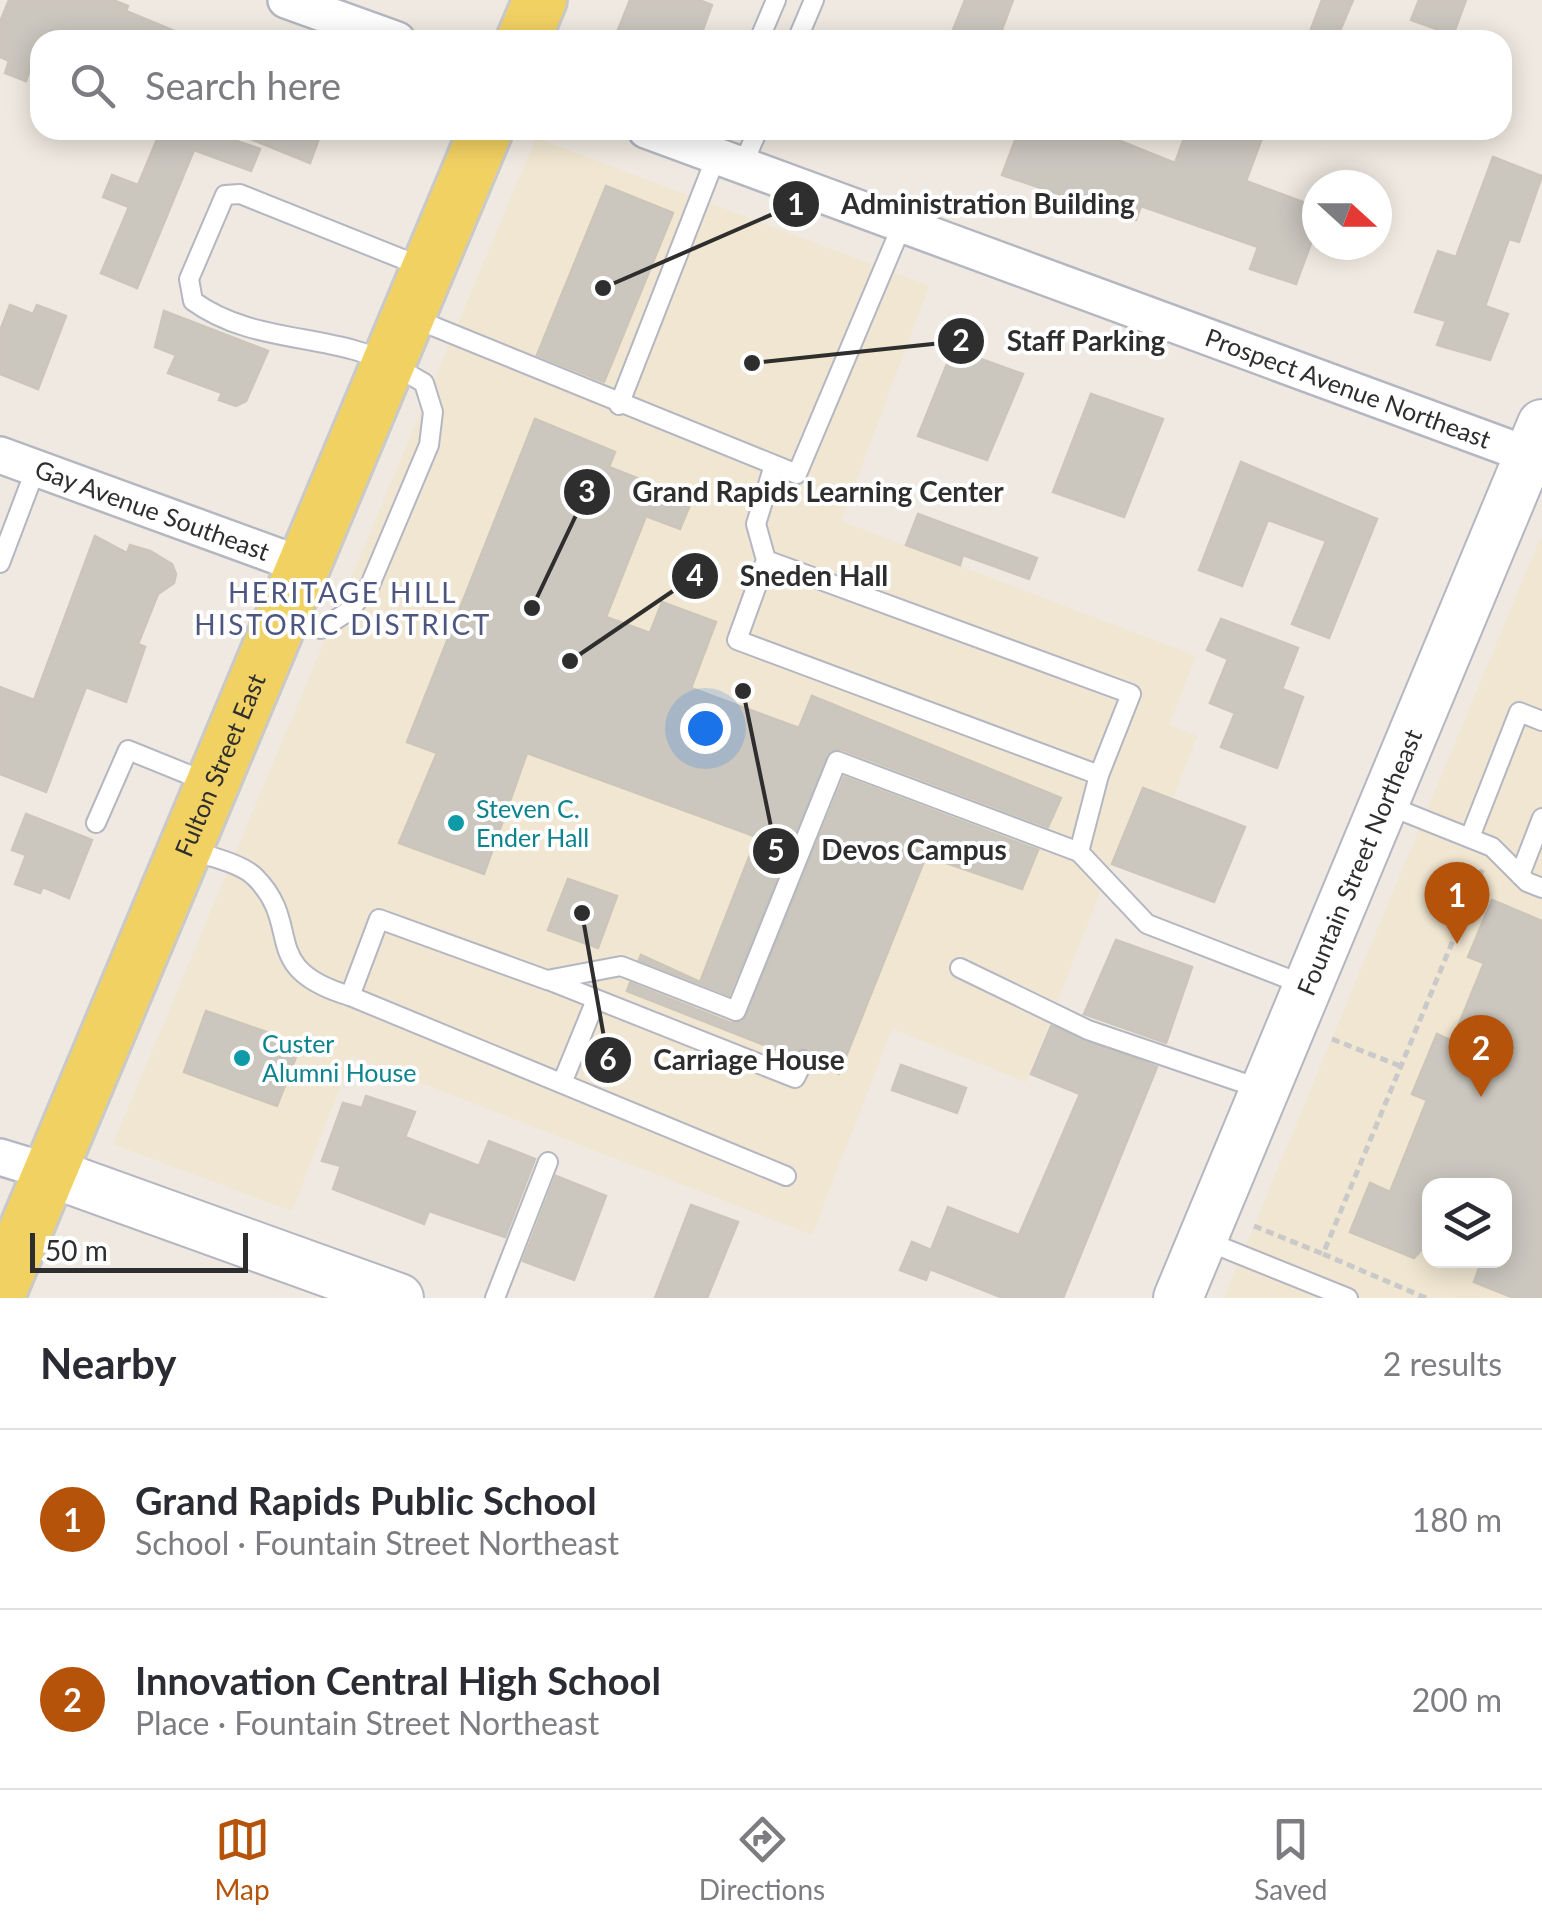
<!DOCTYPE html>
<html lang="en">
<head>
<meta charset="utf-8">
<style>
	:root { --surface:#fff; --page:#f2f2f3; --text:#2b2b33; --muted:#7c7c81; --line:#e1e1e2; --accent:#b45309 }
	body { margin:0; font-family:Lato,sans-serif; background:var(--page); color:var(--text) }
	.controls { position:absolute; right:30px; bottom:30px; display:grid; overflow:hidden; border-radius:20px; box-shadow:0 5px 25px #0003 }
	.controls button { width:90px; height:90px; display:grid; place-items:center; padding:0; border:0; border-bottom:2px solid var(--line); background:var(--surface); color:var(--text); font:50px sans-serif }
	.compass { position:absolute; left:1302px; top:170px; width:90px; height:90px; border-radius:50%; background:var(--surface); box-shadow:0 5px 25px #0003; rotate:111deg }
	.scale { position:absolute; left:30px; bottom:25px; width:218px; box-sizing:border-box; padding-left:10px; border:5px solid #2e2e2e; border-top:0; font-size:28px; line-height:35px; white-space:nowrap; color:#2e2e2e; -webkit-text-stroke:8px #fff; paint-order:stroke }
	.you { position:absolute; left:705px; top:728px; width:35px; height:35px; margin:-25px; border:8px solid #fff; border-radius:50%; background:#1a73e8; box-shadow:0 0 0 15px #1a73e833 }
	.badge { display:grid; place-items:center; width:65px; height:65px; border-radius:50%; background:var(--accent); color:#fff; font-size:32px; font-weight:700 }
	.pin { position:absolute; translate:-50% -82px; filter:drop-shadow(0 2px 5px #0008) }
	.pin::after { content:''; position:absolute; top:52px; width:35px; height:30px; background:inherit; clip-path:polygon(0 0,100% 0,50% 100%) }
	.list { margin:0; padding:0; list-style:none }
	h2 { display:flex; justify-content:space-between; align-items:center; height:130px; margin:0; padding:0 40px; font-size:42px }
	h2 small { font-size:32px; font-weight:400; color:var(--muted) }
	.list li { display:grid; grid-template-columns:65px 1fr auto; gap:30px; align-items:center; box-sizing:border-box; height:180px; padding:0 40px; border-top:2px solid var(--line) }
	.list b { display:block; font-size:38px; white-space:nowrap }
	.list p { margin:0; font-size:32px; white-space:nowrap; color:var(--muted) }
	.list em { font-size:32px; font-style:normal; color:var(--muted) }
	.icon { flex:none; width:55px; height:55px; fill:none; stroke:currentColor; stroke-width:2; stroke-linecap:round; stroke-linejoin:round }
	.map { position:relative; flex:none; width:1542px; height:1298px; overflow:hidden }
	.search { position:absolute; background:var(--surface); box-shadow:0 5px 25px #0003; left:30px; right:30px; top:30px; height:110px; display:flex; align-items:center; gap:25px; box-sizing:border-box; padding:0 35px; border-radius:30px; color:var(--muted); font-size:38px }
	.sheet { height:490px; background:var(--surface) }
	nav { display:flex; justify-content:space-around; align-items:center; box-sizing:border-box; height:140px; border-top:2px solid var(--line); background:var(--surface); font-size:28px; color:var(--muted) }
	nav a { display:grid; justify-items:center; gap:5px }
	nav .on { color:var(--accent) }
	.map>svg:first-child { display:block }
	.education { fill:#f0e6d1; fill-rule:evenodd }
	.building { fill:#cbc7bf; stroke:#cbc5ba; stroke-width:2.5 }
	.lines { fill:none; stroke-linecap:round; stroke-linejoin:round }
	.lane-casing { stroke:#b4b7c1; stroke-width:22 }
	.street-casing { stroke:#b4b7c1; stroke-width:40 }
	.secondary-casing { stroke:#b4b7c1; stroke-width:52 }
	.primary-casing { stroke:#c9c9c9; stroke-width:58 }
	.path { stroke:#c9c9c9; stroke-width:5; stroke-dasharray:8 5; stroke-linecap:butt }
	.lane { stroke:#fff; stroke-width:18 }
	.street { stroke:#fff; stroke-width:35 }
	.secondary { stroke:#fff; stroke-width:48 }
	.primary { stroke:#f2d163; stroke-width:52 }
	.culture-dot { fill:#0f9aa8; stroke:#fff; stroke-width:4 }
	.labels { text-anchor:middle; stroke-width:8; stroke-linejoin:round; paint-order:stroke }
	.street-label { font-size:25px; fill:#2e2e2e; stroke:#fff }
	.culture-label { font-size:25px; fill:#0d838f; stroke:#fff; text-anchor:start }
	.neighbourhood-label { font-size:28px; letter-spacing:2.5px; fill:#4d5680; stroke:#fff }
	.leader { fill:none; stroke:#2e2e2e; stroke-width:4 }
	.callout-dot { fill:#2e2e2e; stroke:#fff; stroke-width:4 }
	.mark-label { font-size:30px; text-anchor:middle; font-weight:bold; fill:#fff }
	.callout-label { font-size:28px; text-anchor:middle; font-weight:bold; fill:#2e2e2e; stroke:#fff; stroke-width:8; stroke-linejoin:round; paint-order:stroke }
</style>
</head>
<body>
<div class="map">
<svg width="1542" height="1298" viewBox="0 0 1542 1298">
	<rect width="100%" height="100%" fill="#efe9e1"/>
	<g class="education">
		<polygon points="536,138 929,286 841,521 1196,656 1169,725 1197,736 1173,798 1141,787 1026,1082 892,1029 812,1235 352,1056 292,1211 113,1144"/>
		<path d="M 1542,534 L 1542,1298 L 1224,1298 L 1254,1226 ZM 1430,1186 L 1504,1186 L 1504,1260 L 1430,1260 Z"/>
	</g>
	<g class="building">
		<polygon points="9,0 113,0 128,6 126,11 196,40 40,40 26,81 5,73 9,61 0,57 0,22"/>
		<polygon points="630,0 699,0 712,5 699,40 645,40 618,30"/>
		<polygon points="965,0 1013,0 998,40 949,40"/>
		<polygon points="1322,0 1353,0 1336,40 1307,40"/>
		<polygon points="1419,0 1466,0 1453,35 1411,20"/>
		<polygon points="146,130 205,130 260,149 251,171 194,150 137,288 101,273 129,207 103,197 112,175 138,185 158,137"/>
		<polygon points="228,130 322,130 310,163"/>
		<polygon points="1019,130 1093,130 1175,163 1187,130 1265,130 1246,181 1317,207 1317,227 1296,284 1250,269 1258,247 1141,206 1136,220 1002,175"/>
		<polygon points="1493,157 1542,176 1519,242 1509,239 1485,306 1508,314 1490,360 1437,345 1446,321 1415,312 1438,251 1456,257"/>
		<polygon points="606,186 673,213 604,382 537,355"/>
		<polygon points="10,305 33,314 37,305 66,316 38,389 0,374 0,331"/>
		<polygon points="164,311 268,351 246,401 236,406 219,400 222,393 168,373 176,355 155,347"/>
		<polygon points="953,349 1023,374 987,460 918,436"/>
		<polygon points="1091,394 1163,419 1124,517 1053,492"/>
		<polygon points="535,419 615,452 609,467 692,500 680,529 646,516 606,617 650,633 662,602 716,622 691,688 799,728 812,696 1061,798 1048,827 841,749 830,751 729,995 639,960 641,955 700,982 757,837 527,753 484,874 399,843 437,753 407,742"/>
		<polygon points="1241,462 1377,519 1329,638 1292,624 1326,541 1268,520 1242,586 1199,570"/>
		<polygon points="918,514 1037,558 1029,579 963,555 960,565 906,545"/>
		<polygon points="95,536 127,553 130,545 150,551 172,564 176,574 174,583 158,594 138,644 145,647 126,702 86,687 46,792 0,774 0,687 34,700"/>
		<polygon points="1221,619 1298,648 1282,689 1303,697 1277,768 1221,747 1235,713 1210,703 1228,659 1207,650"/>
		<polygon points="844,777 1038,850 1022,889 926,856 839,1074 816,1065 815,1054 809,1048 798,1049 792,1056 627,991 630,983 731,1023 744,1020"/>
		<polygon points="1143,788 1245,827 1214,902 1112,864"/>
		<polygon points="26,814 92,840 69,898 43,887 40,893 15,884 26,855 12,850"/>
		<polygon points="568,879 617,896 598,948 548,930"/>
		<polygon points="1492,900 1542,921 1542,1298 1514,1298 1474,1282 1482,1260 1504,1260 1504,1186 1430,1186 1430,1240 1414,1258 1350,1232 1370,1183 1390,1192 1427,1100 1412,1094 1437,1034 1452,1041 1484,963 1468,957"/>
		<polygon points="1116,940 1192,967 1166,1043 1084,1014"/>
		<polygon points="206,1011 301,1044 277,1106 184,1072"/>
		<polygon points="1051,1026 1157,1067 1063,1298 1003,1298 930,1269 926,1280 900,1270 912,1242 931,1250 948,1207 1019,1235 1080,1094 1031,1074"/>
		<polygon points="901,1065 966,1088 957,1113 892,1090"/>
		<polygon points="366,1096 415,1112 405,1137 479,1166 489,1141 535,1159 505,1237 429,1211 424,1224 333,1189 341,1166 322,1161 343,1103 362,1108"/>
		<polygon points="556,1176 606,1196 574,1280 523,1261"/>
		<polygon points="691,1205 738,1222 707,1298 655,1298"/>
	</g>
	<g class="lines">
		<defs>
			<g id="lane">
				<polyline points="759,40 776,0"/>
				<polyline points="797,40 814,0"/>
				<polyline points="742,166 758,130"/>
				<polyline points="413,318 797,474 902,225"/>
				<polyline points="619,405 716,157"/>
				<polyline points="766,560 737,640 1099,775 1131,694 766,560 756,524 774,465"/>
				<polyline points="0,563 36,468"/>
				<path d="M 289,616 L 321,629 L 349,611 L 370,585 L 429,445 L 433,412 L 424,383 C 402,370 380,357 354,350 C 300,335 241,336 193,301 L 189,279 L 225,195 L 240,194 L 425,268"/>
				<polyline points="1387,805 1492,847 1527,882 1542,888"/>
				<polyline points="96,823 128,750 207,782"/>
				<polyline points="1470,837 1519,712 1542,721"/>
				<path d="M 191,850 C 210,857 241,863 255,877 C 305,927 256,968 350,996"/>
				<polyline points="1079,852 1099,775"/>
				<polyline points="1520,875 1542,818"/>
				<polyline points="960,968 1088,1030 1261,1089"/>
				<polyline points="548,980 795,1078 804,1060"/>
				<polyline points="562,1083 596,1000"/>
				<polyline points="786,1176 350,996 379,919 547,980 621,966 736,1011 837,761 1079,852 1147,924 1307,986"/>
				<polyline points="1204,1240 1348,1298"/>
				<polyline points="495,1298 548,1162"/>
			</g>
			<g id="street">
				<polyline points="286,0 397,40"/>
				<path id="s1" d="M 646,130 L 1542,460"/>
				<path id="s2" d="M 0,455 L 304,566"/>
				<polyline points="0,1157 49,1172"/>
			</g>
			<g id="secondary">
				<polyline points="49,1172 399,1298"/>
				<path id="s3" d="M 1178,1298 L 1542,424"/>
			</g>
			<g id="primary">
				<polyline points="523,40 540,0"/>
				<path id="s4" d="M 0,1291 L 486,130"/>
			</g>
		</defs>
		<use href="#lane" class="lane-casing"/>
		<use href="#street" class="street-casing"/>
		<use href="#secondary" class="secondary-casing"/>
		<use href="#primary" class="primary-casing"/>
		<g class="path">
			<polyline points="1332,1039 1400,1066"/>
			<polyline points="1254,1226 1323,1254"/>
			<polyline points="1426,1298 1323,1254 1483,868"/>
		</g>
		<use href="#lane" class="lane"/>
		<use href="#street" class="street"/>
		<use href="#secondary" class="secondary"/>
		<use href="#primary" class="primary"/>
	</g>
	<g class="culture-dot">
		<circle cx="456" cy="823" r="10"/>
		<circle cx="242" cy="1058" r="10"/>
	</g>
	<g class="labels">
		<g class="street-label">
			<text dy="9" stroke="none"><textPath href="#s1" startOffset="748">Prospect Avenue Northeast</textPath></text>
			<text dy="9" stroke="none"><textPath href="#s2" startOffset="162">Gay Avenue Southeast</textPath></text>
			<text dy="9" stroke="none"><textPath href="#s4" startOffset="570">Fulton Street East</textPath></text>
			<text dy="9" stroke="none"><textPath href="#s3" startOffset="472">Fountain Street Northeast</textPath></text>
		</g>
		<g class="culture-label">
			<text x="476" y="818">Steven C.<tspan x="476" dy="29">Ender Hall</tspan></text>
			<text x="262" y="1053">Custer<tspan x="262" dy="29">Alumni House</tspan></text>
		</g>
		<g class="neighbourhood-label">
			<text x="343" y="603">HERITAGE HILL<tspan x="343" dy="32">HISTORIC DISTRICT</tspan></text>
		</g>
	</g>
	<path class="leader" d="M603 288L796 204M752 363L961 341M532 608L587 492M570 661L695 576M743 691L776 851M582 913L608 1060"/>
	<g class="callout-dot">
		<circle cx="603" cy="288" r="10"/>
		<circle cx="752" cy="363" r="10"/>
		<circle cx="532" cy="608" r="10"/>
		<circle cx="570" cy="661" r="10"/>
		<circle cx="743" cy="691" r="10"/>
		<circle cx="582" cy="913" r="10"/>
		<circle cx="796" cy="204" r="25"/>
		<circle cx="961" cy="341" r="25"/>
		<circle cx="587" cy="492" r="25"/>
		<circle cx="695" cy="576" r="25"/>
		<circle cx="776" cy="851" r="25"/>
		<circle cx="608" cy="1060" r="25"/>
	</g>
	<g class="mark-label">
		<text x="796" y="215">1</text>
		<text x="961" y="351">2</text>
		<text x="587" y="502">3</text>
		<text x="695" y="586">4</text>
		<text x="776" y="861">5</text>
		<text x="608" y="1070">6</text>
	</g>
	<g class="callout-label">
		<text x="988" y="214">Administration Building</text>
		<text x="1086" y="351">Staff Parking</text>
		<text x="818" y="502">Grand Rapids Learning Center</text>
		<text x="814" y="586">Sneden Hall</text>
		<text x="914" y="860">Devos Campus</text>
		<text x="749" y="1070">Carriage House</text>
	</g>
</svg>
<div class="controls">
<button><svg class="icon" aria-label="layers" viewBox="0 0 24 24"><path d="M12 4l9 5-9 5-9-5zM3 14l9 5 9-5"/></svg></button>
</div>
<svg class="compass" viewBox="-18 -18 36 36"><path d="M0-13l5 13h-10z" fill="#e53935"/><path d="M0 13l5-13h-10z" fill="#7c7c81"/></svg>
<div class="scale">50 m</div>
<div class="you"></div>
<div class="pin badge" style="left:1457px;top:944px">1</div>
<div class="pin badge" style="left:1481px;top:1097px">2</div>
<div class="search"><svg class="icon" aria-label="search" viewBox="0 0 24 24"><circle cx="10" cy="10" r="6"/><path d="M15 15l6 6"/></svg>Search here</div>
</div>
<section class="sheet">
<h2>Nearby<small>2 results</small></h2>
<ul class="list">
<li><span class="badge">1</span><div><b>Grand Rapids Public School</b><p>School · Fountain Street Northeast</p></div><em>180 m</em></li>
<li><span class="badge">2</span><div><b>Innovation Central High School</b><p>Place · Fountain Street Northeast</p></div><em>200 m</em></li>
</ul>
</section>
<nav>
<a class="on"><svg class="icon" aria-label="map" viewBox="0 0 24 24"><path d="M3 6l6-2 6 2 6-2v14l-6 2-6-2-6 2zM9 4v14M15 6v14"/></svg>Map</a>
<a><svg class="icon" aria-label="directions" viewBox="0 0 24 24"><path d="M12 3l9 9-9 9-9-9zM9 14v-3h6M13 9l2 2-2 2"/></svg>Directions</a>
<a><svg class="icon" aria-label="saved" viewBox="0 0 24 24"><path d="M7 4h10v16l-5-4-5 4z"/></svg>Saved</a>
</nav>
</body>
</html>
